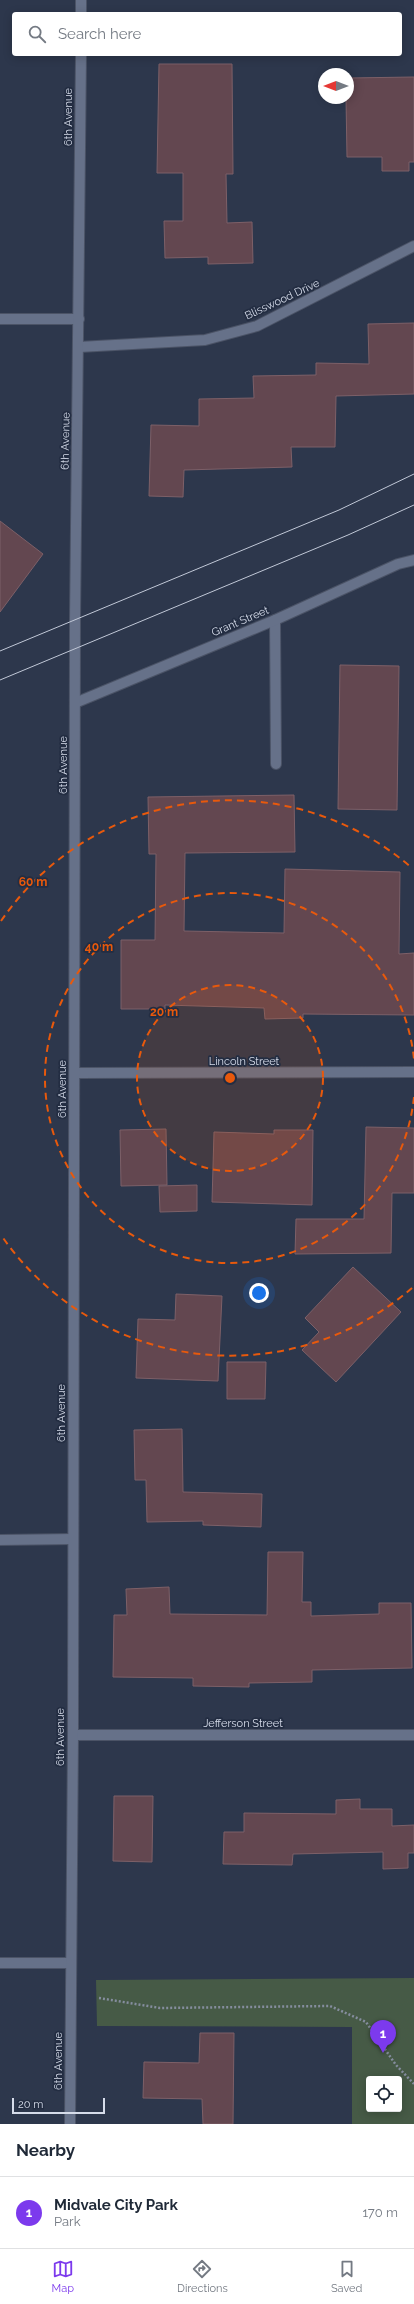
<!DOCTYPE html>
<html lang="en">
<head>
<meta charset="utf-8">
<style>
	:root { --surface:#fff; --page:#f2f2f3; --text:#1f2937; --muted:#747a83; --line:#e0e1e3; --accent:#7c3aed }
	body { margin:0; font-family:Raleway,sans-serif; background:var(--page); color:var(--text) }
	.controls { position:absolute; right:12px; bottom:12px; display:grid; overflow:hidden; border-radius:4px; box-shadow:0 2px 10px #0003 }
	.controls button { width:36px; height:36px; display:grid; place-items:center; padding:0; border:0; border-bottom:1px solid var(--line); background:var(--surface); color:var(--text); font:20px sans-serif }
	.compass { position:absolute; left:318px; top:68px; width:36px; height:36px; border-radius:50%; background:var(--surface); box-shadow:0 2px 10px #0003; rotate:270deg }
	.scale { position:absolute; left:12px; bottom:10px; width:93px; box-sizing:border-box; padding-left:4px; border:2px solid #d6dcea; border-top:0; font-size:11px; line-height:14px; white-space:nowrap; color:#d6dcea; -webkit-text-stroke:3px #232d42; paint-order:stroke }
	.you { position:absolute; left:259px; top:1293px; width:14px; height:14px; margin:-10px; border:3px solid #fff; border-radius:50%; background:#1a73e8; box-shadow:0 0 0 6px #1a73e833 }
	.badge { display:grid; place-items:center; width:26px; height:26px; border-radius:50%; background:var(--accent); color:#fff; font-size:13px; font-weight:700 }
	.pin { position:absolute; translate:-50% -33px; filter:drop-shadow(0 1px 2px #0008) }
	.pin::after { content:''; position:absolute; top:21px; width:14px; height:12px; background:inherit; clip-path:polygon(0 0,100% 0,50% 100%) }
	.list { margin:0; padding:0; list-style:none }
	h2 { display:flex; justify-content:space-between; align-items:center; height:52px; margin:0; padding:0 16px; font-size:17px }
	h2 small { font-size:13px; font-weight:400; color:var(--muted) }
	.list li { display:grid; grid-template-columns:26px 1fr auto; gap:12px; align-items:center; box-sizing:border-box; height:72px; padding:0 16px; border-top:1px solid var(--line) }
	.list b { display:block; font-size:15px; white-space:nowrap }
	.list p { margin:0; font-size:13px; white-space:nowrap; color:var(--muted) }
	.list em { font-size:13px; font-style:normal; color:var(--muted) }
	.icon { flex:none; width:22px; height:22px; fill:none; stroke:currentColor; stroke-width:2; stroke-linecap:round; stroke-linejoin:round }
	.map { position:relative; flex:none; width:414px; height:2124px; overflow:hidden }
	.search { position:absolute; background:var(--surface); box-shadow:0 2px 10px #0003; left:12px; right:12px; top:12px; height:44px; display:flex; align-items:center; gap:10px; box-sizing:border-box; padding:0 14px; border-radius:4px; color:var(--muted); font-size:15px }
	.sheet { height:124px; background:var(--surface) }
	nav { display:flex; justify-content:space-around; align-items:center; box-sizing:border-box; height:56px; border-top:1px solid var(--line); background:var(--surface); font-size:11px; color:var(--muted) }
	nav a { display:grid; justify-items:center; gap:2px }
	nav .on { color:var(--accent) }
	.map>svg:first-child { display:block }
	.green { fill:#465a46; fill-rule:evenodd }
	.building { fill:#634750; stroke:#7d6068 }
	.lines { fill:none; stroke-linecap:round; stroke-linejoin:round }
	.minor-casing { stroke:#4b5366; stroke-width:12 }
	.path { stroke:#858d9e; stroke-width:2.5; stroke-dasharray:2 2; stroke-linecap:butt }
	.minor { stroke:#667189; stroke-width:10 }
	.tram { stroke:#c1c8d7; stroke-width:1 }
	.ring { fill:none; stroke:#e8590c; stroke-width:2; stroke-dasharray:7 5 }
	.labels { text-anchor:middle; stroke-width:3.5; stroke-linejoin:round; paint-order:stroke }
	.street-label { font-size:11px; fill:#d6dcea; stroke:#232d42 }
	.centre { fill:#e8590c; stroke:#232d42; stroke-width:2 }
	.ring-label { font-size:12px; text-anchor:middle; font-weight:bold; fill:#e8590c; stroke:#232d42; stroke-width:3.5; stroke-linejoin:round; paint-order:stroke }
</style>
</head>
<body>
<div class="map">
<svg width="414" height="2124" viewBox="0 0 414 2124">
	<rect width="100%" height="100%" fill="#2d374c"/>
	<path class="green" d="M 414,1978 L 414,2124 L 352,2124 L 352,2027 L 97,2026 L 96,1980 ZM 369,2079 L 399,2079 L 399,2109 L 369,2109 Z"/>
	<g class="building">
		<polygon points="159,64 232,64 233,174 226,174 227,223 252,222 253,263 208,264 208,257 165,258 164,221 183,221 183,173 157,173"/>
		<polygon points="414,77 414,162 409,162 409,171 382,171 382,157 347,157 346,98 348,98 348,78"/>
		<polygon points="414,323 414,394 336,396 335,447 291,447 292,467 184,470 183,497 149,496 151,425 199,426 199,399 254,398 253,376 316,375 316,363 369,364 368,324"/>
		<polygon points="0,521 43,554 0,612"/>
		<polygon points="340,665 399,666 397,810 338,809"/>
		<polygon points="294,795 295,852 185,853 184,931 284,933 285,869 400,872 399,954 414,953 414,1015 303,1014 303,1018 265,1019 264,1008 165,1005 165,1009 121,1009 121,940 155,940 156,854 149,854 148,797"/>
		<polygon points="366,1127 414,1128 414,1193 392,1193 391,1253 295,1254 296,1219 364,1219"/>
		<polygon points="166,1129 167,1185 121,1186 120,1130"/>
		<polygon points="274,1130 313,1130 312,1205 212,1202 214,1132 274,1134"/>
		<polygon points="197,1185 197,1211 160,1212 159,1186"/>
		<polygon points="353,1267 401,1312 336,1382 302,1350 319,1332 305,1318"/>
		<polygon points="176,1294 222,1296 218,1381 136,1378 138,1319 175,1320"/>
		<polygon points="227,1362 266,1362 265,1399 227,1399"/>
		<polygon points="182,1429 183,1492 262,1494 261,1527 203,1525 203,1521 147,1522 146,1480 135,1480 134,1430"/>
		<polygon points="268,1552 303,1552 302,1602 311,1602 311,1616 379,1614 379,1603 411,1603 412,1668 312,1670 312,1682 249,1683 249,1687 193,1686 193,1678 113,1677 114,1615 127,1615 126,1589 169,1587 170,1614 267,1615"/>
		<polygon points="114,1796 153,1796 152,1862 113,1861"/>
		<polygon points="360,1799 360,1809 392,1809 392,1826 414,1825 414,1853 408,1853 408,1868 383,1869 383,1852 293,1854 292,1865 223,1864 224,1832 244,1832 244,1813 336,1814 336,1800"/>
		<polygon points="200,2033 234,2033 233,2124 203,2124 202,2099 143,2098 144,2062 199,2063"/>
	</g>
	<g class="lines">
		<defs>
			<g id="minor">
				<polyline points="81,14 81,0"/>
				<polyline points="0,319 79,319"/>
				<polyline points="79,347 205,340 257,326 414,246"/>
				<polyline points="275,620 276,764"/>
				<polyline points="75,703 275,620 398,564 414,560"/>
				<polyline points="75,1073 414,1072"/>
				<polyline points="0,1540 73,1539"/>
				<polyline points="73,1735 414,1735"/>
				<polyline points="0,1963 70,1963"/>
				<polyline points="70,2124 73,1735 75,620 81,54"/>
			</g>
		</defs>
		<use href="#minor" class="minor-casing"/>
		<polyline class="path" points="99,1998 160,2008 330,2006 366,2022 396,2065 414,2084"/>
		<use href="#minor" class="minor"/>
		<g class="tram">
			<polyline points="0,651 339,510 414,474"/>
			<polyline points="0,680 348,535 414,505"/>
		</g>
	</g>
	<circle cx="230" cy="1078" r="93" fill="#e8590c" fill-opacity=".12"/>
	<g class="ring">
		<circle cx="230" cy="1078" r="93"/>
		<path d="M414 1097A185 185 0 1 1 414 1059"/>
		<path d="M412 1288A278 278 0 0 1 1 1235M1 921A278 278 0 0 1 412 868"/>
	</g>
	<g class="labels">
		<g class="street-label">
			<text transform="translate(68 117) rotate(-90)" y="4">6th Avenue</text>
			<text transform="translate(282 299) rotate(-25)" y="4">Blisswood Drive</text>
			<text transform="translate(65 441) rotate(-89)" y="4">6th Avenue</text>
			<text transform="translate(240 621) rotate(-23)" y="4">Grant Street</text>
			<text transform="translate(63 765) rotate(-90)" y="4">6th Avenue</text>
			<text x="244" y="1065">Lincoln Street</text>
			<text transform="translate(62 1089) rotate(-90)" y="4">6th Avenue</text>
			<text transform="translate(61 1413) rotate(-90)" y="4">6th Avenue</text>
			<text x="243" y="1727">Jefferson Street</text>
			<text transform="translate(60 1737) rotate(-90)" y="4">6th Avenue</text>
			<text transform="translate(58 2061) rotate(-90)" y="4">6th Avenue</text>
		</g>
	</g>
	<circle cx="230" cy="1078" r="6" class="centre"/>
	<g class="ring-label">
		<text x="33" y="886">60 m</text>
		<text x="99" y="951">40 m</text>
		<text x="164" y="1016">20 m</text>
	</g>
</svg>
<div class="controls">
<button><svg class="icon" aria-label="locate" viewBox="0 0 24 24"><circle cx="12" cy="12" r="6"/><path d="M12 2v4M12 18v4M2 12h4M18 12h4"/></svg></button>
</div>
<svg class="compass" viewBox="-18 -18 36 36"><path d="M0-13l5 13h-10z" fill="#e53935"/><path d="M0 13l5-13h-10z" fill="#747a83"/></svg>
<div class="scale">20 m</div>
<div class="you"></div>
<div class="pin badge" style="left:383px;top:2053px">1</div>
<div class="search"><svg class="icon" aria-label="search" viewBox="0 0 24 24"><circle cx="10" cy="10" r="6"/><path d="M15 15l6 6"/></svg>Search here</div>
</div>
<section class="sheet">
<h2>Nearby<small></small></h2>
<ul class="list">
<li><span class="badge">1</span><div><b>Midvale City Park</b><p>Park</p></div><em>170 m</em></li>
</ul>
</section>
<nav>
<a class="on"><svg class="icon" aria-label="map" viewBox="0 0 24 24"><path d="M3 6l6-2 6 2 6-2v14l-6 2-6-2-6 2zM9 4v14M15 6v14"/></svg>Map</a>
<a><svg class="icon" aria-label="directions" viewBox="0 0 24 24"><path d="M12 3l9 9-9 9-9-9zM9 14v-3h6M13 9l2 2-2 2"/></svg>Directions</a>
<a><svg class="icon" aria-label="saved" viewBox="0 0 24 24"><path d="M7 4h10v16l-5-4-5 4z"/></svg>Saved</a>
</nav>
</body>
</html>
